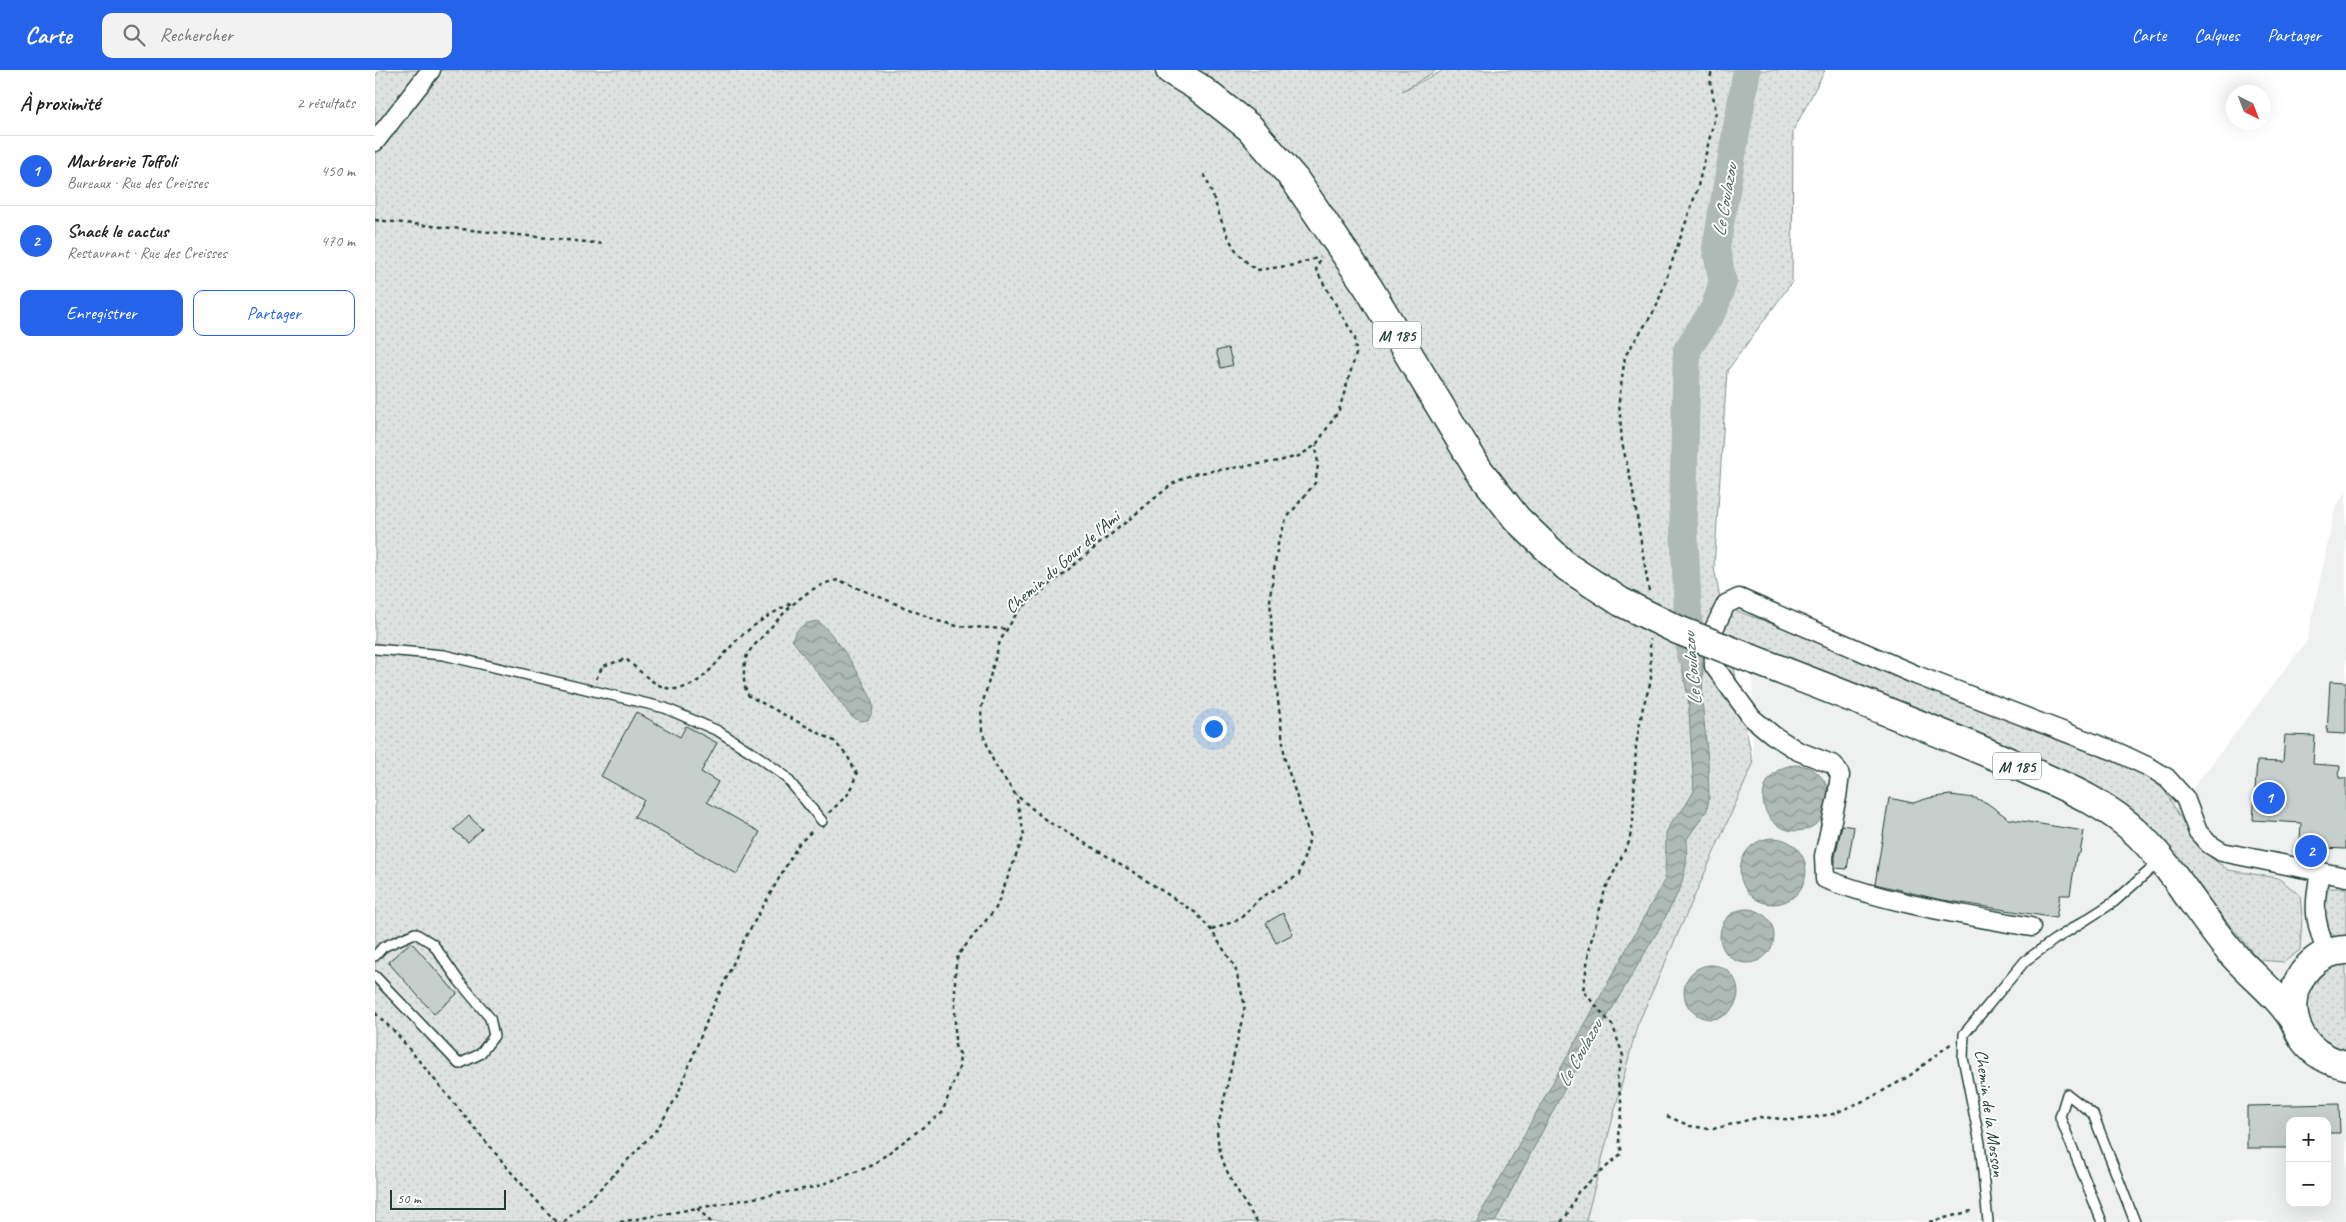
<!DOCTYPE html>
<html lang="fr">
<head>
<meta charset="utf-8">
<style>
	:root { --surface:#fff; --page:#f2f2f2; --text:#222; --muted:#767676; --line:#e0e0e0; --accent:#2563eb }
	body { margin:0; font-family:Caveat,sans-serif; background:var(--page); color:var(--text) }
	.controls { position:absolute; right:15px; bottom:15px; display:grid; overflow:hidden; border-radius:10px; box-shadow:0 5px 20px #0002 }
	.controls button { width:45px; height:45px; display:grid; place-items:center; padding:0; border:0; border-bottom:1px solid var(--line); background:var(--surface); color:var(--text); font:25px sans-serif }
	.compass { position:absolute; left:1851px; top:15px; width:45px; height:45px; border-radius:50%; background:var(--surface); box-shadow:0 5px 20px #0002; rotate:138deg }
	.scale { position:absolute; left:15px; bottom:12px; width:116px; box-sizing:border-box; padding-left:5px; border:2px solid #1f3d34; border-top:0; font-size:14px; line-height:18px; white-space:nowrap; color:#1f3d34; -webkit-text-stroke:4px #fff; paint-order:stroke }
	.you { position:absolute; left:838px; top:658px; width:18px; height:18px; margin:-12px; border:4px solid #fff; border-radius:50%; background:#1a73e8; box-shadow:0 0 0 8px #1a73e833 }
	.badge { display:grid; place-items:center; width:32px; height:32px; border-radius:50%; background:var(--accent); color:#fff; font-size:16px; font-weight:700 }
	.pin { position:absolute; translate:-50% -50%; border:2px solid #fff; box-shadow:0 1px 5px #0006 }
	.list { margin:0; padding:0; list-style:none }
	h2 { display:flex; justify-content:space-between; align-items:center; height:65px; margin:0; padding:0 20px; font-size:21px }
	h2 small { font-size:16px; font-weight:400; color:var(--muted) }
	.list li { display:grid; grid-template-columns:32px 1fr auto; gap:15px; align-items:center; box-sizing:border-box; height:70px; padding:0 20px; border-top:1px solid var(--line) }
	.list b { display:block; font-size:19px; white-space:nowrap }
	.list p { margin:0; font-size:16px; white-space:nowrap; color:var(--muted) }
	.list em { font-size:16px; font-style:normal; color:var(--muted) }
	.actions { display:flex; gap:10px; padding:15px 20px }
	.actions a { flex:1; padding:11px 0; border:1px solid var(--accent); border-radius:10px; text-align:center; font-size:18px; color:var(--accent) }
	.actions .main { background:var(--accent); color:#fff }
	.icon { flex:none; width:28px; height:28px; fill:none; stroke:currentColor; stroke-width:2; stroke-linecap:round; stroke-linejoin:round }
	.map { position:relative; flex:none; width:1971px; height:1152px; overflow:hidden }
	header { display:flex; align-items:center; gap:30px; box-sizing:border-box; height:70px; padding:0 25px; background:var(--accent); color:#fff }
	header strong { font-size:24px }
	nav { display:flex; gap:28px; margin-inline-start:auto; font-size:18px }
	.search { width:350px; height:45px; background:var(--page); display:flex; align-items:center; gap:12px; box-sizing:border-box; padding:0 18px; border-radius:10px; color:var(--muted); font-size:19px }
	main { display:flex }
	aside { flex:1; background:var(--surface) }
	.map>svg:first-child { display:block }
	.built { fill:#eef1f0; fill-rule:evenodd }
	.grass { fill:url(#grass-dots); stroke:#7e908b }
	.water { fill:url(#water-waves); stroke:#758883 }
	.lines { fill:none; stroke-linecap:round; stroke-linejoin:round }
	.river { stroke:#afbab7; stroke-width:28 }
	.building { fill:#c7cfcc; stroke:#1f3d34 }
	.lane-casing { stroke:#1f3d34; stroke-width:12 }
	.street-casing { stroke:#1f3d34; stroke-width:21 }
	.primary-casing { stroke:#1f3d34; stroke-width:31 }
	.path { stroke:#1f3d34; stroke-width:2.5; stroke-dasharray:4 4; stroke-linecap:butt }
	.lane { stroke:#fff; stroke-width:9 }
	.street { stroke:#fff; stroke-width:18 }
	.primary { stroke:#fff; stroke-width:28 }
	.primary-bridge-casing { stroke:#1f3d34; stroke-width:31; stroke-linecap:butt }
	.primary-bridge { stroke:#fff; stroke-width:28 }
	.labels { text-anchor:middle; stroke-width:4; stroke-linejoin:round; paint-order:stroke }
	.shield { fill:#fff; stroke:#627771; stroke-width:1 }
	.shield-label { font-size:16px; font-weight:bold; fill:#1f3d34 }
	.street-label { font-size:18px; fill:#1f3d34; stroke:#fff }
	.water-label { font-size:19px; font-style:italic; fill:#4a625b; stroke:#fff }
</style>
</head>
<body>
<header>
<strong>Carte</strong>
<div class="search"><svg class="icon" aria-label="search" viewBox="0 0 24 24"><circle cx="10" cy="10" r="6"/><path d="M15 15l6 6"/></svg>Rechercher</div>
<nav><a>Carte</a><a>Calques</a><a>Partager</a></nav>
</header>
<main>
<aside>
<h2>À proximité<small>2 résultats</small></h2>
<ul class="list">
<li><span class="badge">1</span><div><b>Marbrerie Toffoli</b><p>Bureaux · Rue des Creisses</p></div><em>450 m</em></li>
<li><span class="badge">2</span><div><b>Snack le cactus</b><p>Restaurant · Rue des Creisses</p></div><em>470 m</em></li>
</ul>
<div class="actions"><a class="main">Enregistrer</a><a>Partager</a></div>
</aside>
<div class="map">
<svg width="1971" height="1152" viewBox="0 0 1971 1152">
	<defs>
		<pattern id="grass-dots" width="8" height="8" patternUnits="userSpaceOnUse" patternTransform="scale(1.25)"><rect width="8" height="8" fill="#dee3e2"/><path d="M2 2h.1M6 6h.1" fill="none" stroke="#bec4c2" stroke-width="1.8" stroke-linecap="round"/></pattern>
		<pattern id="water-waves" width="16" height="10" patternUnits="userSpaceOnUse" patternTransform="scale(1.25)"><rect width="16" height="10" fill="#afbab7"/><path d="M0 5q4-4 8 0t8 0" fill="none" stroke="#8e9896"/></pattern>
	</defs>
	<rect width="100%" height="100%" fill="#fff"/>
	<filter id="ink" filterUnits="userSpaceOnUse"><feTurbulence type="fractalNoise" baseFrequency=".02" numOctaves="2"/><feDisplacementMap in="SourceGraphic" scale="10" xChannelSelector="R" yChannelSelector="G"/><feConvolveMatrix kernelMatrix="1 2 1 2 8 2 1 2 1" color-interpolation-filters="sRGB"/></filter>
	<g filter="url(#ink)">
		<path class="built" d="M 1971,421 L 1971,1152 L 1211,1151 L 1262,956 L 1378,694 L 1377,589 L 1685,715 L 1810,728 L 1932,571 L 1960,439 ZM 1915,1051 L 1952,1051 L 1952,1133 L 1915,1133 Z"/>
		<g class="grass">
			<polygon points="5,0 1062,0 1027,21 1069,0 1450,0 1418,61 1417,212 1352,301 1339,498 1350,553 1359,540 1456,575 1771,705 1790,721 1822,777 1853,800 1903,808 1925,825 1927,847 1925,880 1909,892 1884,890 1799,788 1728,729 1353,567 1378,694 1262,956 1211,1150 1221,1152 0,1152 0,7"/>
			<polygon points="1951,818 1971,818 1971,870 1967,871 1950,859 1947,835"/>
			<path d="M 1971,894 L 1971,984 C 1919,975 1918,898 1971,894 Z"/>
		</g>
		<g class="water">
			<path d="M 442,551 C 457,558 496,619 498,636 C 498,642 496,645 493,650 L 485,651 L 476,646 L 417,570 C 421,558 429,553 442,551 Z"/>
			<polygon points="1303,563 1325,574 1328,598 1327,630 1333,692 1334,728 1332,740 1312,769 1311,796 1305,819 1284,859 1188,1022 1120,1152 1101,1152 1290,809 1291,764 1296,752 1309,738 1319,721 1313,627 1304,583"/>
			<circle cx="1421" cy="728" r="33"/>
			<circle cx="1398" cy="801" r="33"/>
			<circle cx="1372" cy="866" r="27"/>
			<circle cx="1336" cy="922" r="27"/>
		</g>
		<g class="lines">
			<polyline class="river" points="1315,585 1308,438 1312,280 1339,239 1348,212 1341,178 1372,0"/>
		</g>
		<g class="building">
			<polygon points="853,278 858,295 846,298 841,281"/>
			<polygon points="1955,611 1971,612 1971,664 1952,663"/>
			<polygon points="261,642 305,667 311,656 342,673 326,702 343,712 332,732 385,762 362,804 259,747 269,730 226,706"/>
			<polygon points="1910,665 1940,666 1938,694 1965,696 1964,708 1971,708 1971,779 1948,778 1947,791 1924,787 1926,753 1878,750 1882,691 1908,692"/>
			<polygon points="1575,725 1600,728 1612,733 1634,749 1709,761 1705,783 1701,786 1695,825 1685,825 1681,848 1562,829 1500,814 1514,728 1538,733 1554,728"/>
			<polygon points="94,746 107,759 93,772 79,760"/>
			<polygon points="1467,755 1479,757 1472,799 1460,798 1460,787"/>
			<polygon points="908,843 918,864 901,873 891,853"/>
			<polygon points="36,872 82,924 59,944 13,892"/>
			<polygon points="1964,1034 1965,1063 1952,1063 1952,1051 1915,1051 1915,1078 1872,1078 1872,1036"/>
		</g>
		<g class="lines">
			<defs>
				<g id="lane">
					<polyline points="0,579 69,585 290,638 343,661 384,687 410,706 447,751"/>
					<polyline points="0,886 8,877 40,863 58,874 84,911 115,948 119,966 105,984 84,994 0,906"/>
					<polyline points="1613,1152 1605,1073 1588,988 1589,964 1650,891 1679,870 1739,832 1784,792"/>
					<polyline points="1727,1152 1685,1047 1692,1024 1718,1044 1760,1152"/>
				</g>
				<g id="street">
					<polyline points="0,72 56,0"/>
					<path d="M 1945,802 C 1938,839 1939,849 1952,884"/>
					<path d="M 1656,857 C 1586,844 1516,834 1450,809 L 1449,786 L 1462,727 L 1465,705 L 1459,695 L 1423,681 L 1398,665 L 1377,648 L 1339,596 L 1338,561 L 1351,534 L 1364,528 L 1541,605 L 1742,682 L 1776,698 L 1792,708 L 1810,728 L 1823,762 L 1834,774 L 1847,782 L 1971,807"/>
				</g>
				<g id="primary">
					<polyline points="795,0 823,17 875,58 920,110 993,217 1103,399 1142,449 1192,497 1246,532"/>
					<path d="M 1377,589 C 1466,623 1554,657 1641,695 C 1683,714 1729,731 1763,764 C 1798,798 1822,842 1854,880 C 1875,905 1903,924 1920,952"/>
					<path d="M 1971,880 C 1908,882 1894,979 1971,995"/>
				</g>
			</defs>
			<use href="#lane" class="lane-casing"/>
			<use href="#street" class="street-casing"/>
			<use href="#primary" class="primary-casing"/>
			<g class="path">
				<path d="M 829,104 C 846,139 847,178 882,200 L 920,195 L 945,187"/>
				<polyline points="0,150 230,174"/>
				<polyline points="1274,521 1257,416 1247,373 1244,331 1250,286 1281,238 1322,120 1341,42 1335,9 1337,0"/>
				<path d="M 221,609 L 228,596 L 251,589 C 264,600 281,619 299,619 C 327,619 345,586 364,568 C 379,554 399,542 418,532"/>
				<path d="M 454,743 L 473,724 L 482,704 L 473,687 L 459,671 L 374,626 C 367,617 368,596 372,585 C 375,579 383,572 387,567 C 409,543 430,516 463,510 L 563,551 L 582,556 L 631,559"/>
				<polyline points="837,860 865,849 884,829 924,805 935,768 910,690 898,587 895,527 903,474 911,449 940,413 943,395 941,375"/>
				<polyline points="0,943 21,963 136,1102 181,1152"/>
				<polyline points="1292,1046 1315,1056 1338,1059 1385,1047 1420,1050 1458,1044 1495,1028 1533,1007 1578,972"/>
				<polyline points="322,1138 336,1152"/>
				<polyline points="189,1152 228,1116 283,1058 302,1026 335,943 370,868 423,775 438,760"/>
				<polyline points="245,1152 440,1117 496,1096 567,1043 584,998 585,984 580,976 580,901 583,885 621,838 649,765 641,725"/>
				<path d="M 882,1152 C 863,1123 844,1096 842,1061 L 870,936 L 860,897 L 836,860 L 821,843 L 749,796 L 672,751 L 640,724 L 619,693 L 607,661 L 606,639 L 625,571 L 643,541 L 797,414 L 818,404 L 904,391 L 924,386 L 941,375 L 964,340 L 981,284 L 980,268 L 941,200 L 946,186"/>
				<polyline points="1186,1152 1192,1145 1203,1122 1247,1083 1243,1066 1247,1038 1242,1006 1248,986 1238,956 1208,921 1215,875 1230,820 1254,772 1258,752 1261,675 1268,637 1276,611 1275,569"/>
				<polyline points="1554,1152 1600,1140"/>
			</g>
			<use href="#lane" class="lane"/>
			<use href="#street" class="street"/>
			<use href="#primary" class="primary"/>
			<defs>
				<polyline id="primary-bridge" points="1246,532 1303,560 1377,589"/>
			</defs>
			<use href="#primary-bridge" class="primary-bridge-casing"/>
			<use href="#primary-bridge" class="primary-bridge"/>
		</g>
	</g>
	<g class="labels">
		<g class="shield">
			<rect x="998" y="251.5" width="48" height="27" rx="4"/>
			<rect x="1618" y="682.5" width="48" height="27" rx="4"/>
		</g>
		<g class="shield-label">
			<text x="1022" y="271">M 185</text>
			<text x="1642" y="702">M 185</text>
		</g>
		<g class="street-label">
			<text transform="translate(687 492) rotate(-41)" y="6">Chemin du Gour de l'Ami</text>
			<text transform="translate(1615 1043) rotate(82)" y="6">Chemin de la Mosson</text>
		</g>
		<g class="water-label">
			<text transform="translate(1349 130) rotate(-80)" y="7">Le Coulazou</text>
			<text transform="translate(1316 599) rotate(-95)" y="7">Le Coulazou</text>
			<text transform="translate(1204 983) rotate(-61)" y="7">Le Coulazou</text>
		</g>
	</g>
</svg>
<div class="controls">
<button>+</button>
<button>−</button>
</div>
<svg class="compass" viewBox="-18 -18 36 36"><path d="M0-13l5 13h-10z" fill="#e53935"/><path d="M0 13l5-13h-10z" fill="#767676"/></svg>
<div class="scale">50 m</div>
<div class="you"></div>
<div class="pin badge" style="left:1894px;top:728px">1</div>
<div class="pin badge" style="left:1936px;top:781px">2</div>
</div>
</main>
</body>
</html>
